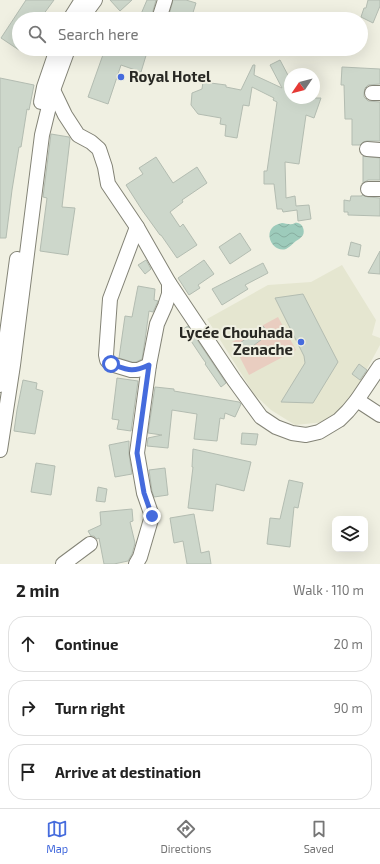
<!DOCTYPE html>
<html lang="en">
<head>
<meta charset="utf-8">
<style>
	:root { --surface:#fff; --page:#f6f6f6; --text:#222; --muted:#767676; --line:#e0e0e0; --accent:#456bdd }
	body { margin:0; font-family:"Exo 2",sans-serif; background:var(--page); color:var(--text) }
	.controls { position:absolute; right:12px; bottom:12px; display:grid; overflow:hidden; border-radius:8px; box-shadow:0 4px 16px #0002 }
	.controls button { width:36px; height:36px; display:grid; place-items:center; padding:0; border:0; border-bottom:1px solid var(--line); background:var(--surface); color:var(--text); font:20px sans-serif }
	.compass { position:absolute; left:284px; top:68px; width:36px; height:36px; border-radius:50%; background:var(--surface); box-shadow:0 4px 16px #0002; rotate:235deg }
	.stop { position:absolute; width:12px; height:12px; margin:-9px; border:3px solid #456bdd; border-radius:50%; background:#fff }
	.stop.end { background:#456bdd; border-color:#fff; box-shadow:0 1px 4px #0008 }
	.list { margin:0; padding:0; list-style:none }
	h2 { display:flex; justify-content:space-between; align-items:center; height:52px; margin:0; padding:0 16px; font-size:17px }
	h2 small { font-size:13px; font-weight:400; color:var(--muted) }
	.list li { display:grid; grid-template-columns:26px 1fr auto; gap:12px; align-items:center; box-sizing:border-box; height:56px; margin:0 8px 8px; padding:0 8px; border:1px solid var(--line); border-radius:16px }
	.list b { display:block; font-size:15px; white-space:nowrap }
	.list em { font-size:13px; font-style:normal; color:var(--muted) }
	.icon { flex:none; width:22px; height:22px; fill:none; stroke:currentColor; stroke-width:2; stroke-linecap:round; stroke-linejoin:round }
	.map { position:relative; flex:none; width:380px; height:564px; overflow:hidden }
	.search { position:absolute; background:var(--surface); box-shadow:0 4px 16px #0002; left:12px; right:12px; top:12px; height:44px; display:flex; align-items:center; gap:10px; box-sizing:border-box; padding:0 14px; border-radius:22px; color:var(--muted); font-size:15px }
	.sheet { height:244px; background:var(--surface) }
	nav { display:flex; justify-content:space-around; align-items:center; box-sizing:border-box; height:56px; border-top:1px solid var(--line); background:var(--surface); font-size:11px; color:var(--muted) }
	nav a { display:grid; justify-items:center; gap:2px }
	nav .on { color:var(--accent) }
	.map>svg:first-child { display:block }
	.built { fill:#e5e6d0 }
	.green { fill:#e9cdc0 }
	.water { fill:url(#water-waves) }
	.building { fill:#cdd7cb; stroke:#b3bcb1 }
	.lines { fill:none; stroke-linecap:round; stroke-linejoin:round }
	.minor-casing { stroke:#838376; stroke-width:16 }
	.minor { stroke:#fff; stroke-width:14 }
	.route { stroke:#456bdd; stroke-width:5 }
	.poi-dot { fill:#456bdd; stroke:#f0f0e2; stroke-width:1.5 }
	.labels { text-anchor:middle; stroke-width:4; stroke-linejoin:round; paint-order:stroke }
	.poi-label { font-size:15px; font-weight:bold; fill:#282823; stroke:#f0f0e2; text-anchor:start }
</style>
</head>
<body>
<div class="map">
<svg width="380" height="564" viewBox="0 0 380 564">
	<defs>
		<pattern id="water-waves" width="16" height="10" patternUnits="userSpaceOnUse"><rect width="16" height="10" fill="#9dcbbb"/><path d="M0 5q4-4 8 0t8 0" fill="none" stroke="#87aea0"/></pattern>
	</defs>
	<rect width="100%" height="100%" fill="#f0f0e2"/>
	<polygon class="built" points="342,265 376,320 372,335 380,338 380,345 350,400 325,422 295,425 271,410 254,394 207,319 268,285 311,282"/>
	<polygon class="green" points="278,317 296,350 249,375 232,342"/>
	<path class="water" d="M 282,223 C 285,223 289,225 292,224 C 296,224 293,222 298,223 C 303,224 305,231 303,235 C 301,238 298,240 296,241 C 292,244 290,247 286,249 C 272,254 259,227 282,223 Z"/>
	<g class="building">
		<polygon points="26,0 54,0 40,19 19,19 19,50 1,38"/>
		<polygon points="110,0 132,0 120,11"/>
		<polygon points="147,0 156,0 151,18 141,14"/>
		<polygon points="173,0 186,0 196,3 191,19 168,19"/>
		<polygon points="368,0 380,0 380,6 373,23 361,17 364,8 366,8"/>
		<polygon points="105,49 148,49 141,72 121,65 108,104 88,97"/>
		<polygon points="280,60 290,79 290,98 321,98 314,118 306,115 299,164 285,162 286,198 295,196 296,206 309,205 311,219 298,221 297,210 283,212 282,209 277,209 274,184 264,184 264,171 267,171 277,102 273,100 274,98 252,87 249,106 243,105 237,138 225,136 226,125 220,124 221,118 198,114 191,105 192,93 202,89 203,82 226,85 226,87 241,90 253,65 255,65 254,75 282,88 270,65"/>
		<polygon points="342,67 380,69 380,84 368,85 365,88 364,93 364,97 368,101 380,102 380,141 367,141 363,142 360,145 352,145 352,119 345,119 344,85 341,85"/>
		<polygon points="0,78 34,85 29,110 27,109 21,147 19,147 12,190 6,238 0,238"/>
		<polygon points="51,134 69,137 70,139 62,207 75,208 68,255 40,251 47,198 43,197"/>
		<polygon points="363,156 380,158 380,180 368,180 363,183"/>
		<polygon points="156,157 173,183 197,167 207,183 182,200 183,202 170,212 180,227 183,224 197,245 177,258 161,235 160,235 142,210 126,185 143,174 139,168"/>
		<polygon points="362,195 368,197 380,198 380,216 348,215 348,212 344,212 344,200 350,201 351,196 362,196"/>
		<polygon points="240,233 251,250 230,264 219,247"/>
		<polygon points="351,242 361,245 359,257 348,255"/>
		<polygon points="380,251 380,274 368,273"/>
		<polygon points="146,260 151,269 145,274 138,265"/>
		<polygon points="204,260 214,274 198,285 200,288 189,295 178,278"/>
		<polygon points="263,263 268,273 245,285 248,289 222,305 212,289"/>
		<polygon points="138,286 155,289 154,300 158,301 153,312 149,311 145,340 142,359 136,362 132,362 119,358 125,316 132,317"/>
		<polygon points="303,294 338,362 313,403 281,402 305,363 304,356 275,298"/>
		<polygon points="188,326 226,383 221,387 205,364 206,363 203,359 183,329"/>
		<polygon points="263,326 269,334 242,354 236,346"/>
		<polygon points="359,364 367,370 360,380 352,374"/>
		<polygon points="117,378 138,381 131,431 117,429 119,420 112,419"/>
		<polygon points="23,380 37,383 36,389 43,391 39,412 35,434 14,431 17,410"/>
		<polygon points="155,387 174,389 174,391 239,402 241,404 235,417 225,413 224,419 220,418 217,441 194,439 197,414 172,410 168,448 147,446 148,438 162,435 148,433"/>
		<polygon points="242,433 258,434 256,445 241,444"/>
		<polygon points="129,441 129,454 132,474 115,477 109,445"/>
		<polygon points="193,449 251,462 244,491 216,484 213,511 188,508 193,467 192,467"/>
		<polygon points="36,463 55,466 51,495 31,492"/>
		<polygon points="165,468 168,495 154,497 152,491 149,470"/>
		<polygon points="289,480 303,483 298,508 294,507 290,547 267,544 270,518 280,519"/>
		<polygon points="98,487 107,489 105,502 96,501"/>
		<polygon points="132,509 133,521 130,522 135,543 132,554 128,561 114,564 104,564 99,538 97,539 94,536 91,536 88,531 101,525 100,512"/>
		<polygon points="194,514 201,553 209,551 211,564 187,564 183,541 174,543 170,518"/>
	</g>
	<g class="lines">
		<defs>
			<g id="minor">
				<polyline points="70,19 82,0"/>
				<polyline points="81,19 95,0"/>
				<polyline points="159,19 165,0"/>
				<polyline points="53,90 65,115 78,135 91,142 99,149 105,167 108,184 137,227 169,283 234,380 261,417 276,427 292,433 306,435 319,432 339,420 348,411 357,400 380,366"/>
				<polyline points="372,93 380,93"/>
				<polyline points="41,102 44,87 57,49"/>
				<polyline points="367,149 380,150"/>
				<polyline points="368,189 380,189"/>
				<polyline points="137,227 110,299 106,355 107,360 111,364 131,370 138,370 149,365 157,324 165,306 169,294 169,283"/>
				<polyline points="0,385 17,259"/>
				<polyline points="357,400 380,415"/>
				<polyline points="0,450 13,365 42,135 53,90 68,49"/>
				<polyline points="63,564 90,544"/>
				<polyline points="136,564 140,557 152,516 144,493 137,453 149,365"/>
			</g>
		</defs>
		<use href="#minor" class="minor-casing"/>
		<use href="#minor" class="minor"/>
	</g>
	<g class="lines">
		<path class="route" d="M 111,364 C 128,370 132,373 149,365 L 137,453 L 144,493 L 152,516"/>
	</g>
	<g class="poi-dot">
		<circle cx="121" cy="77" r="4"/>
		<circle cx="301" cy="342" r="4"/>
	</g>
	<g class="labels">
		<g class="poi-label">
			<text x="129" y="82">Royal Hotel</text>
			<text x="293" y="338" text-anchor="end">Lycée Chouhada<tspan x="293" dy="17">Zenache</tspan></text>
		</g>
	</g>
</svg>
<div class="controls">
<button><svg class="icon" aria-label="layers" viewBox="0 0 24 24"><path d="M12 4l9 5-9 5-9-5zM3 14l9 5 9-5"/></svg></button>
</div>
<svg class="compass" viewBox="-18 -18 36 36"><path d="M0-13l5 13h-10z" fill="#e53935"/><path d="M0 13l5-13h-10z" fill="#767676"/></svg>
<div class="stop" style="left:111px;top:364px"></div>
<div class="stop end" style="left:152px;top:516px"></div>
<div class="search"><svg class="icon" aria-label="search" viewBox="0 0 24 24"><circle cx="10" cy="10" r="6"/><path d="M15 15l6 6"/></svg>Search here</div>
</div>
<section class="sheet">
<h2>2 min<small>Walk · 110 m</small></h2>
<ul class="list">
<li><svg class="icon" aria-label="ahead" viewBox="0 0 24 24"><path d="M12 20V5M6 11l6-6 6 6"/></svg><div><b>Continue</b></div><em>20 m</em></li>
<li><svg class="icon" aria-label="right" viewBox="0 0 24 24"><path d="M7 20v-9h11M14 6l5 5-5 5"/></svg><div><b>Turn right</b></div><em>90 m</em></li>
<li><svg class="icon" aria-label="arrive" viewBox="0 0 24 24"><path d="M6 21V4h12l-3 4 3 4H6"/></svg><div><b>Arrive at destination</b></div></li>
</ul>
</section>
<nav>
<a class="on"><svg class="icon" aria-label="map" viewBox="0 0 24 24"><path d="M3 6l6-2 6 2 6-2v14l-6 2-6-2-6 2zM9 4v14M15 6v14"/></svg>Map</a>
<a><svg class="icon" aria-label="directions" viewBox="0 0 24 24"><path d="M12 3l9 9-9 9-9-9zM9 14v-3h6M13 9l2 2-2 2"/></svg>Directions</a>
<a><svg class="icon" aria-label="saved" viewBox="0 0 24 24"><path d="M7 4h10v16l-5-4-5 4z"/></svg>Saved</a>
</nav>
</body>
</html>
